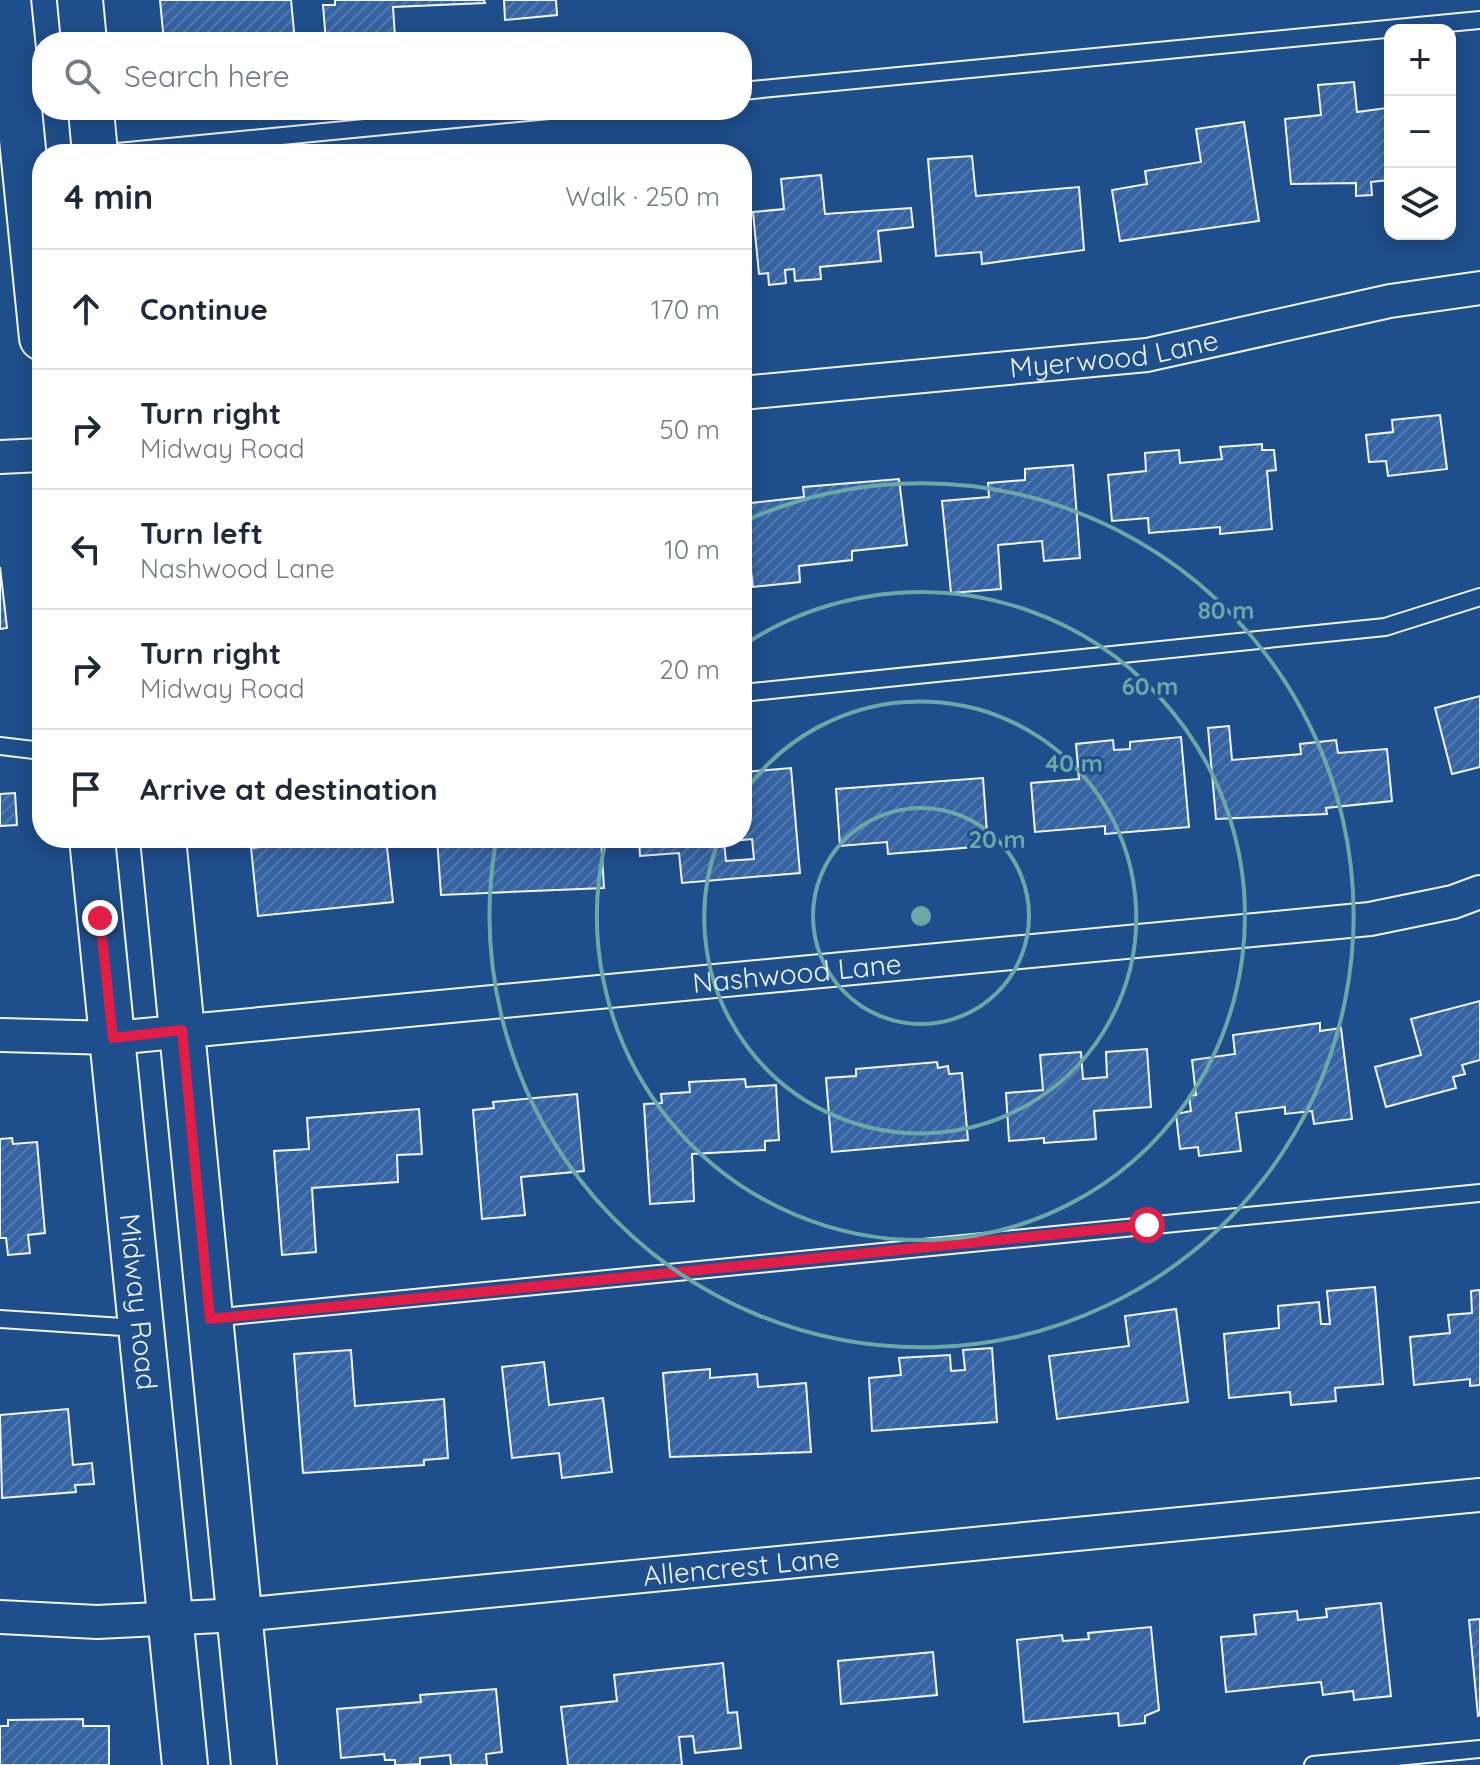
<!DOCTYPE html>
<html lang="en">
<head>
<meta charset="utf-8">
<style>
	:root { --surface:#fff; --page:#f2f2f3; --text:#1f2937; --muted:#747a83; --line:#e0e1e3 }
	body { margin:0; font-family:Quicksand,sans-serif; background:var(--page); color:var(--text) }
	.controls { position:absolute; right:24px; top:24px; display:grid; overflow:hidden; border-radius:16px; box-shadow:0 4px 20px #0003 }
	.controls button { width:72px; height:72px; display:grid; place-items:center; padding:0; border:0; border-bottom:2px solid var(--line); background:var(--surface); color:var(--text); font:40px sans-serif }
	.stop { position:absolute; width:24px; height:24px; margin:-18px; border:6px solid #e11d48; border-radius:50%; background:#fff }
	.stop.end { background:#e11d48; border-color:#fff; box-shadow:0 2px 8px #0008 }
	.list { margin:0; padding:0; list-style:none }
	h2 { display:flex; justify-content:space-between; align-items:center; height:104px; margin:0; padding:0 32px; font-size:34px }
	h2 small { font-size:26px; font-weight:400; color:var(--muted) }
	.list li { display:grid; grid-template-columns:52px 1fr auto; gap:24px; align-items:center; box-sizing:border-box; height:120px; padding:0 32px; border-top:2px solid var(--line) }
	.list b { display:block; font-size:30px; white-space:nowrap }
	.list p { margin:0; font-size:26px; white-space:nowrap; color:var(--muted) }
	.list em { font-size:26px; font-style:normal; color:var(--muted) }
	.icon { flex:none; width:44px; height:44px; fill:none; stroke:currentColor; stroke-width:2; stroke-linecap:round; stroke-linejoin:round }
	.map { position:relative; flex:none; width:1480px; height:1765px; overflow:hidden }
	.search { position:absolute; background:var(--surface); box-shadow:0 4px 20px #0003; left:32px; top:32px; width:720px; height:88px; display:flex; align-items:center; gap:20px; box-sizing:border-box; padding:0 28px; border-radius:32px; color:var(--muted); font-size:30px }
	.panel { position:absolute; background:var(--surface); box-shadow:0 4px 20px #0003; left:32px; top:144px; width:720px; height:704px; border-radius:32px }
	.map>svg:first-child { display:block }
	.building { fill:url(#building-hatch); stroke:#f2f6ff; stroke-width:2; fill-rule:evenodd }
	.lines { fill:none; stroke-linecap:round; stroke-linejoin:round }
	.service-casing { stroke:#f2f6ff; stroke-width:20 }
	.minor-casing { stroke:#f2f6ff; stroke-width:36 }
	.secondary-casing { stroke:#f2f6ff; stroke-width:48 }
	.service { stroke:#1f4e8c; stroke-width:16 }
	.minor { stroke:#1f4e8c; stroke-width:32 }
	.secondary { stroke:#1f4e8c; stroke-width:44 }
	.route { stroke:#e11d48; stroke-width:10 }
	.ring { fill:none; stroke:#6aa9a8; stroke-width:4 }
	.labels { text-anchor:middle; stroke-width:6; stroke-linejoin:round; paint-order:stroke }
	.street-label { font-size:28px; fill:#f2f6ff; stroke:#1f4e8c }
	.centre { fill:#6aa9a8; stroke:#1f4e8c; stroke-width:4 }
	.ring-label { font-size:24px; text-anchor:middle; font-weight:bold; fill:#6aa9a8; stroke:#1f4e8c; stroke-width:6; stroke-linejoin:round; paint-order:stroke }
</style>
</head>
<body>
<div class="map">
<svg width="1480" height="1765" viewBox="0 0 1480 1765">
	<defs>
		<pattern id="building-hatch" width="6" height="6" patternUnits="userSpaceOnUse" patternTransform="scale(2)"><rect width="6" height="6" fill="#3563a3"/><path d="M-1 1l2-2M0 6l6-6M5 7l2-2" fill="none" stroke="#537ab1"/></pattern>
	</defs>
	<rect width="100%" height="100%" fill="#1f4e8c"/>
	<g class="building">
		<polygon points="160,0 291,0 295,42 164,42"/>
		<polygon points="335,0 484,0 485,3 393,7 395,36 376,38 376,42 326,42 323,5 335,5"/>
		<polygon points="504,0 556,0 557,15 505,20"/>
		<polygon points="1390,81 1390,180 1371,182 1372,195 1356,196 1356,183 1291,184 1285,119 1321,115 1318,85 1354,82 1357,112 1387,108 1385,82"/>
		<polygon points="1244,122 1259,221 1120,241 1112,190 1147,184 1145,171 1201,162 1196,129"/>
		<polygon points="972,156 976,196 1079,187 1084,250 982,264 981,252 936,256 928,159"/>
		<polygon points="821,175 825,214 911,208 913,227 878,231 881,261 820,267 821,279 795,281 794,269 785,270 786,283 769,285 768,273 759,274 753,212 784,209 781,179"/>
		<polygon points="1440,415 1447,469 1388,476 1386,461 1369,462 1366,435 1393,432 1392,420"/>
		<polygon points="1262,444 1262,450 1274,450 1276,470 1267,471 1272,529 1220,534 1220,527 1149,533 1148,518 1112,521 1108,475 1146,471 1145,453 1179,450 1180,463 1222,459 1220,447"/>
		<polygon points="1073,465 1080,558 1044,561 1042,541 998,545 1001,589 951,593 942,501 989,497 988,483 1025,480 1025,469"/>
		<polygon points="899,479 907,545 852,551 852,560 799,566 800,582 753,587 743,504 804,497 803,487"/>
		<polygon points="0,567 7,628 0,629"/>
		<polygon points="1480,696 1480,767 1452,774 1435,708"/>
		<polygon points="1229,726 1232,760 1301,754 1300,744 1336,740 1338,753 1387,749 1392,801 1326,808 1327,814 1216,819 1208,728"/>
		<polygon points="1181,737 1189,827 1105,834 1105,826 1035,832 1031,783 1079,779 1076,744 1113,740 1114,750 1130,749 1130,742"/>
		<path d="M 791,768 L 800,873 L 682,883 L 679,853 L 640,856 L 639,838 L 742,838 L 744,772 ZM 752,839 L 754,859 L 726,861 L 724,842 Z"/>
		<polygon points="983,778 988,846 888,854 887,842 840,846 836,789"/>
		<polygon points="15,793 17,825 0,826 0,794"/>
		<polygon points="344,838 386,838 393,902 258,916 251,848"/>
		<polygon points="437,838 478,838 479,844 492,844 492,838 601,838 604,888 441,895"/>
		<polygon points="1480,1001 1480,1060 1462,1065 1465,1074 1453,1077 1456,1088 1386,1107 1375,1067 1421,1055 1411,1019"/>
		<polygon points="1320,1023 1320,1031 1341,1028 1352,1119 1314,1124 1312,1111 1285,1114 1285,1107 1236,1113 1241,1151 1199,1156 1198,1147 1180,1149 1176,1114 1191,1111 1189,1096 1196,1095 1192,1060 1235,1054 1233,1035"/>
		<polygon points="1147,1049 1151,1107 1094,1111 1096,1139 1044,1143 1044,1138 1009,1141 1006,1093 1043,1090 1040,1055 1081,1052 1083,1079 1107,1077 1106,1052"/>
		<polygon points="937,1062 938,1068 948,1066 949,1074 962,1073 968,1140 832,1152 826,1078 856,1076 856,1069"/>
		<polygon points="745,1079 746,1087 776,1085 779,1140 765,1141 765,1150 692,1154 694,1201 650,1204 644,1104 662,1103 661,1094 690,1092 689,1082"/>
		<polygon points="577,1094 584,1171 521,1177 525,1215 482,1219 473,1110 494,1108 493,1102"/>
		<polygon points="419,1109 422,1154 397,1155 398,1182 312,1188 316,1252 282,1255 274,1151 309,1149 307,1118"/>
		<polygon points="12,1138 13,1144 37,1142 45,1233 28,1235 30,1253 8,1255 6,1238 0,1238 0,1139"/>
		<polygon points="1375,1287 1383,1384 1335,1388 1336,1401 1291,1405 1290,1392 1229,1398 1224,1334 1279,1328 1278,1306 1319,1302 1321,1324 1330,1324 1327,1291"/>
		<polygon points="1480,1290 1480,1385 1470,1386 1470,1379 1414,1385 1410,1337 1450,1333 1448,1315 1472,1313 1471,1291"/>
		<polygon points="1176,1309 1188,1402 1057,1419 1049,1356 1129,1346 1125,1316"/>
		<polygon points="992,1348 997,1422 872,1431 869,1378 901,1375 899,1358 950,1355 951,1371 965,1370 963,1350"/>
		<polygon points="351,1350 355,1406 444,1399 448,1458 424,1460 424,1465 303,1473 294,1354"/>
		<polygon points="544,1362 549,1405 603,1398 612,1472 562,1478 559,1453 512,1458 502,1367"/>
		<polygon points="710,1369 710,1378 757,1374 758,1387 806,1383 811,1452 670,1457 663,1373"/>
		<polygon points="68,1409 73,1465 92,1463 94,1484 75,1485 76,1492 2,1498 0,1415"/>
		<polygon points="1381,1603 1391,1696 1354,1700 1353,1691 1323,1695 1321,1682 1226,1692 1221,1637 1256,1634 1254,1615 1297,1611 1298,1620 1327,1617 1326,1609"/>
		<polygon points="1480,1619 1480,1715 1478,1716 1469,1620"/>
		<polygon points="1151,1627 1159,1710 1145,1716 1145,1723 1119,1726 1118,1713 1024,1722 1017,1640 1062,1635 1063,1641 1089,1639 1088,1633"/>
		<polygon points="933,1652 937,1695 841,1704 838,1661"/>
		<polygon points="723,1663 728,1713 737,1712 741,1748 695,1753 693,1736 679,1737 682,1765 568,1765 561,1707 617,1701 614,1675"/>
		<polygon points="496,1689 502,1752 486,1754 487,1765 451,1765 450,1755 420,1758 420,1764 403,1765 395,1765 395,1760 385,1760 384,1754 341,1758 337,1709 421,1702 420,1695"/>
		<polygon points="83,1719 83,1726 109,1726 109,1765 0,1765 0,1726 8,1726 8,1720"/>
	</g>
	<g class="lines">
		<defs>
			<g id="service">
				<polyline points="742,91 1480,20"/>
				<polyline points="97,154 549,110"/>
				<polyline points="742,693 1385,627 1480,597"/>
				<polyline points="0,746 42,751"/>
				<polyline points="211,1318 1480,1193"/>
				<polyline points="0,1319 138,1328"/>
				<polyline points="1313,1765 1480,1749"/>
			</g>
			<g id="minor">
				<path id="s1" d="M 742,393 L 1147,355 L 1390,301 L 1480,288"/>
				<polyline points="0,457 42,455"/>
				<path id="s2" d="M 0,1035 L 113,1038 L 1370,919 L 1453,902 L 1480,892"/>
				<path id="s3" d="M 0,1617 L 97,1622 L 240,1615 L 1480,1495"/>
			</g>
			<g id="secondary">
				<polyline points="8,0 42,338"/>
				<polyline points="80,0 84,42"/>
				<polyline points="91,110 95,154"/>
				<path id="s4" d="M 92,838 L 185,1765"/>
				<polyline points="163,838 254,1765"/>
			</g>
		</defs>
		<use href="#service" class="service-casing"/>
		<use href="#minor" class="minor-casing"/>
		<use href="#secondary" class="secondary-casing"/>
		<use href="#service" class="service"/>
		<use href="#minor" class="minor"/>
		<use href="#secondary" class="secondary"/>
	</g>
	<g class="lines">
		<polyline class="route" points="100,918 113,1038 182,1030 210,1319 1147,1225"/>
	</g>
	<g class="ring">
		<circle cx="921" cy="916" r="108"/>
		<path d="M743 794A216 216 0 1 1 719 839"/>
		<path d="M742 646A324 324 0 1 1 606 840"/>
		<path d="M745 521A432 432 0 1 1 496 841"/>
	</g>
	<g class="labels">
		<g class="street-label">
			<text dy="10" stroke="none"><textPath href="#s1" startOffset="374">Myerwood Lane</textPath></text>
			<text dy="10" stroke="none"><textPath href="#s2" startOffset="800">Nashwood Lane</textPath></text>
			<text dy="10" stroke="none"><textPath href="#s4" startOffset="466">Midway Road</textPath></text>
			<text dy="10" stroke="none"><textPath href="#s3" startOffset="744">Allencrest Lane</textPath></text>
		</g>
	</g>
	<circle cx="921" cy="916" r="12" class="centre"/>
	<g class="ring-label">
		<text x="1226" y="619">80 m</text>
		<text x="1150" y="695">60 m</text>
		<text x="1074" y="772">40 m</text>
		<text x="997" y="848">20 m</text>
	</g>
</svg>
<div class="controls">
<button>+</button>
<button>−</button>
<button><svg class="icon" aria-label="layers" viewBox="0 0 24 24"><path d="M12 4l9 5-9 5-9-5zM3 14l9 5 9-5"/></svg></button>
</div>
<div class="stop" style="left:1147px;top:1225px"></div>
<div class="stop end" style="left:100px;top:918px"></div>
<div class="search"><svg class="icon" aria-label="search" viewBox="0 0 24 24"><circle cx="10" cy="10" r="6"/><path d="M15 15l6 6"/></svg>Search here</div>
<section class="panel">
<h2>4 min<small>Walk · 250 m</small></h2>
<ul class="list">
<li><svg class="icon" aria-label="ahead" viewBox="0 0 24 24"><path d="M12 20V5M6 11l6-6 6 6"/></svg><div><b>Continue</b></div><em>170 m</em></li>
<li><svg class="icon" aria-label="right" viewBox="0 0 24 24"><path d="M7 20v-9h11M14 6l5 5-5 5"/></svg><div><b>Turn right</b><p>Midway Road</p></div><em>50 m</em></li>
<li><svg class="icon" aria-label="left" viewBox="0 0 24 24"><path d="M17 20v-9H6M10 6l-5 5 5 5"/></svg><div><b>Turn left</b><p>Nashwood Lane</p></div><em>10 m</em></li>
<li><svg class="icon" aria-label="right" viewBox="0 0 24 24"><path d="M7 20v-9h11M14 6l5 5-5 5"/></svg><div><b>Turn right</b><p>Midway Road</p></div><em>20 m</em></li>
<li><svg class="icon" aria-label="arrive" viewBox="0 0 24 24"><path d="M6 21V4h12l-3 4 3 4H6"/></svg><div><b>Arrive at destination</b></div></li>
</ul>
</section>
</div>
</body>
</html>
